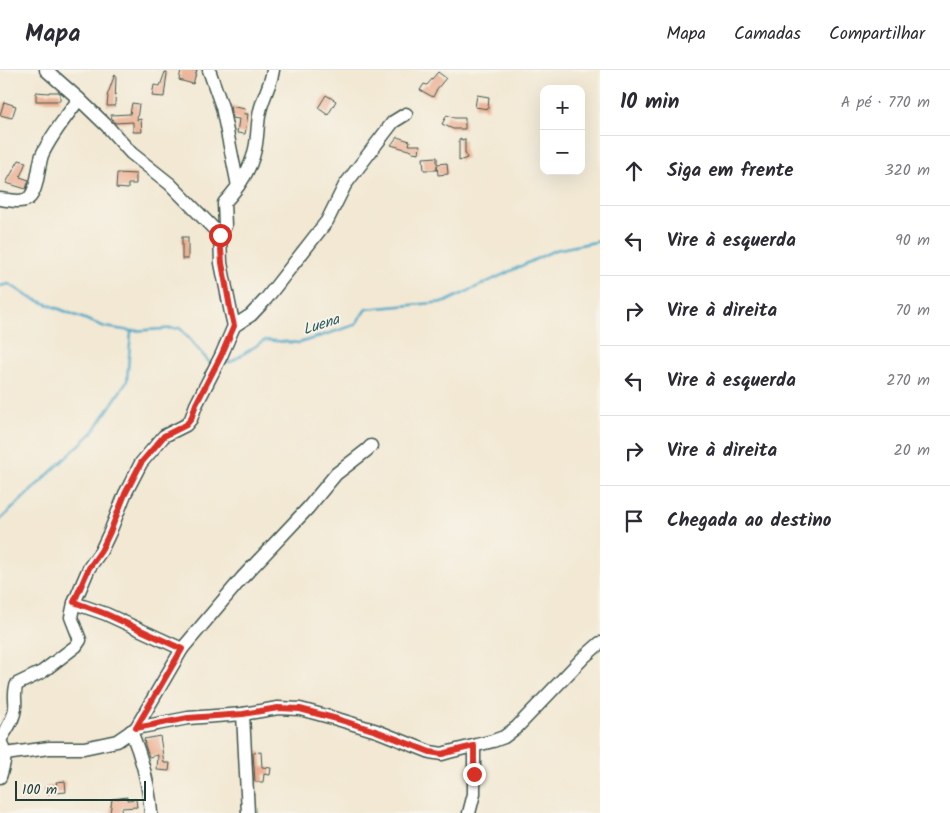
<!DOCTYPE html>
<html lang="pt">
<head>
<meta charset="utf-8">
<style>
	:root { --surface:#fff; --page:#f2f2f3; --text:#2b2b33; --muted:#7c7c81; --line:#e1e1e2 }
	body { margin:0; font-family:Kalam,sans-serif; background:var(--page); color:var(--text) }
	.controls { position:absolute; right:15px; top:15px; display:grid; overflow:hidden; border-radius:10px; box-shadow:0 5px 20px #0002 }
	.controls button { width:45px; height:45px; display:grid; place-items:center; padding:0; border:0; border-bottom:1px solid var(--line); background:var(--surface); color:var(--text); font:25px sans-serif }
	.scale { position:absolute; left:15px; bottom:12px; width:131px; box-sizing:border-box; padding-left:5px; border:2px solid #1f3d34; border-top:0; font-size:14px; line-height:18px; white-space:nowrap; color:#1f3d34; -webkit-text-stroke:4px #f7f3e8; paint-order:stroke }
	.stop { position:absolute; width:15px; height:15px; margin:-11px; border:4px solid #d93025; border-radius:50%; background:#fff }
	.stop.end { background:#d93025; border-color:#fff; box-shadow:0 1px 5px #0008 }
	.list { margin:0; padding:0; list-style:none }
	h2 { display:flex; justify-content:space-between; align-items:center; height:65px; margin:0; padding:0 20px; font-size:21px }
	h2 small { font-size:16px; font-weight:400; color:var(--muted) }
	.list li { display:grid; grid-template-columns:32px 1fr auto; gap:15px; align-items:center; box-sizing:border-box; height:70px; padding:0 20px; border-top:1px solid var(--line) }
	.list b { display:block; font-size:19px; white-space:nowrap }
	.list em { font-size:16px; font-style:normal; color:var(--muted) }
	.icon { flex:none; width:28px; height:28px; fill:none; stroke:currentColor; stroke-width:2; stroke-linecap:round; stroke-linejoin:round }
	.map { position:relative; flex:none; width:600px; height:743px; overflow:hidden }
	header { display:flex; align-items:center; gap:30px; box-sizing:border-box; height:70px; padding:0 25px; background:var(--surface); border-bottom:1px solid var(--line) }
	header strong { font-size:24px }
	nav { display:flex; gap:28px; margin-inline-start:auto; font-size:18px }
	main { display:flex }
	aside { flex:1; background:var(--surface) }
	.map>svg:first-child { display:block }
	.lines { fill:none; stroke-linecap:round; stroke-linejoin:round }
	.stream { stroke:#49a8c8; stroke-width:2.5 }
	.building { fill:#ebaa8c }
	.minor-casing { stroke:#3f574c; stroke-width:15 }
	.minor { stroke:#fff; stroke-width:12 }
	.route { stroke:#d93025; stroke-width:6 }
	.labels { text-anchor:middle; stroke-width:4; stroke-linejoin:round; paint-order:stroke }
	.water-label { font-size:15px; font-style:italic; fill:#2c5d60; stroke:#f7f3e8 }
</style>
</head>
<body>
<header>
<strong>Mapa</strong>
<nav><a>Mapa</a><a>Camadas</a><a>Compartilhar</a></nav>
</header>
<main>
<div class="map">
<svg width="600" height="743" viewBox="0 0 600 743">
	<rect width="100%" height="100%" fill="#f7f3e8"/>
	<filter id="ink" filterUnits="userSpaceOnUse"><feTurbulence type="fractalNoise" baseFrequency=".02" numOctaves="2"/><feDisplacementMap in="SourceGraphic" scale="10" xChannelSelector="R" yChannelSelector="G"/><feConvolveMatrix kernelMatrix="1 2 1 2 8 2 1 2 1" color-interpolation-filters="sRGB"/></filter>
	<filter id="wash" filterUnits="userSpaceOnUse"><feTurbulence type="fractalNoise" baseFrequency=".0096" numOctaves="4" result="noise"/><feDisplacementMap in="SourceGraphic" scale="20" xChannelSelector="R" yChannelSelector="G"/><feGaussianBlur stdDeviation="1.12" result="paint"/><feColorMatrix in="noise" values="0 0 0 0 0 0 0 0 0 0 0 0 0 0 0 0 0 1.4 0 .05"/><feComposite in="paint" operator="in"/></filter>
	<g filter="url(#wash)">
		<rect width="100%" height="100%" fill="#f2e8d3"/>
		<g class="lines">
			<g class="stream">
				<polyline points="0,216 9,214 29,227 105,257 131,261 180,258 210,293 212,293"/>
				<polyline points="223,292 231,292 265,270 299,273 355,255 366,239 445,232 555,180 600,171"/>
				<polyline points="0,450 93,362 127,311 131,262"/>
			</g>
		</g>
		<g id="blocks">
			<g class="building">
				<polygon points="181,0 197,0 193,14 179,10"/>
				<polygon points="165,2 167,3 164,27 152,26 154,15 160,16"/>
				<polygon points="438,2 446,8 437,19 433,27 420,20 424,14 427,15"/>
				<polygon points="115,4 116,5 115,36 107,36 108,26 107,26"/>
				<polygon points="36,22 49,23 49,22 59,22 60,23 60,31 36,31"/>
				<polygon points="326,25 336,31 328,45 318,38"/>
				<polygon points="477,25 489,27 488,39 475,37"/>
				<polygon points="4,32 16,36 12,48 0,45"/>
				<polygon points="132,33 139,34 137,50 141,49 142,62 133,62 133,52 115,53 112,49 111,45 130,44"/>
				<polygon points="230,36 245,39 244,44 248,44 245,64 237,63 239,49 232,48"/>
				<polygon points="447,45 454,48 465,48 465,59 453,59 442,54"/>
				<polygon points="397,67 410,71 409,75 420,75 419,83 412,82 412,81 391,75"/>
				<polygon points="461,68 461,70 465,69 465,82 467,88 459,91 459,69"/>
				<polygon points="437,87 437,94 447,93 448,104 438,105 437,95 437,100 424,100 423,88"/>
				<polygon points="19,90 26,92 20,107 29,110 26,119 6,113"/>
				<polygon points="117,103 136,104 136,114 128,114 128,119 116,118"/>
				<rect x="182" y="167" width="6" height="22"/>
				<polygon points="160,666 164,693 170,693 169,701 157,700 158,685 149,687 145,675 144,669"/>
				<polygon points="261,682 262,697 271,698 270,705 264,704 263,712 255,712 253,683"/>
				<polygon points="65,711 66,722 46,724 45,717 57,715 56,712"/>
				<polygon points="127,727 127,730 136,729 137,737 122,738 121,743 110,743 112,729"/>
			</g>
		</g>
	</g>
	<g filter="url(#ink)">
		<use href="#blocks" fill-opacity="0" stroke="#3f574c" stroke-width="1"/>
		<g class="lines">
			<defs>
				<g id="minor">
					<polyline points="46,0 79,29 107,56 131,83 170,114 220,165"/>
					<polyline points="209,0 222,37 238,116"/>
					<path d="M 0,129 C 9,130 24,134 30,127 C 38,118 38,97 42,85 C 51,65 66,47 79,29"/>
					<path d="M 234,256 L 231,243 L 221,193 L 220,165 L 225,156 L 224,133 C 238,118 251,99 255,79 C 258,67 257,53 260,41 C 263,27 271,14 273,0"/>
					<polyline points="74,533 106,544 182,579"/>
					<polyline points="243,644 248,743"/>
					<polyline points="136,658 182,579 242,508 308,438 336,404 367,380 371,376"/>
					<path d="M 131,661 C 142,688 149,713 151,743"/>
					<polyline points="5,684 49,678 84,678 117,671 136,658 188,648 243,644 278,638 300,639 337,649 377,661 430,682 442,684 449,682 493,671 504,667 517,657 583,588 600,573"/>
					<path d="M 0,707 C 5,690 7,687 0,670 C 6,660 14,650 15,638 C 16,629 13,622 17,614 L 42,602 L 76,576 L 80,570 L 71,547 L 74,533 L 89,498 L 101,481 L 110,462 L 125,424 L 141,393 L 164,366 L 186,355 L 191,349 L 196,335 L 221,286 L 234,256 L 251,245 L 266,229 L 327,151 L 345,115 L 393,52 L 406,44"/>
					<polyline points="469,743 474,724 474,676"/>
				</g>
			</defs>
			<use href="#minor" class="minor-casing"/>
			<use href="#minor" class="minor"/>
		</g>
	</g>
	<g class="lines" filter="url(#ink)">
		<polyline class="route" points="220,165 222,193 231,243 234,256 221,286 196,334 191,349 186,355 164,366 141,393 125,424 110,462 101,481 89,498 74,532 106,544 182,579 136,658 188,648 243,644 278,638 300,639 337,649 376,661 430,682 442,684 449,682 474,676 474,704"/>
	</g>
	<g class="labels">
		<g class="water-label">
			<text transform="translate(321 254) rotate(-18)" y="5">Luena</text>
		</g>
	</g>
</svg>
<div class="controls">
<button>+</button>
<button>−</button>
</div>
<div class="scale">100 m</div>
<div class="stop" style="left:220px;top:165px"></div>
<div class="stop end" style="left:474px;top:704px"></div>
</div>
<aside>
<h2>10 min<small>A pé · 770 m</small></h2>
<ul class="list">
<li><svg class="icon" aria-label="ahead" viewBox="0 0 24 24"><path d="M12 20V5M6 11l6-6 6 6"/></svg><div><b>Siga em frente</b></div><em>320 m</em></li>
<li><svg class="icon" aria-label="left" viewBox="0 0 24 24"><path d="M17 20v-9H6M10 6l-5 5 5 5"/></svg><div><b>Vire à esquerda</b></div><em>90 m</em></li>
<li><svg class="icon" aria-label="right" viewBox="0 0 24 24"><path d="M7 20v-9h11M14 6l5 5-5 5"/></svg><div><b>Vire à direita</b></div><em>70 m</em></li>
<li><svg class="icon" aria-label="left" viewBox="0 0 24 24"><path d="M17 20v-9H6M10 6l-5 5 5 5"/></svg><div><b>Vire à esquerda</b></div><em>270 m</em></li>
<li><svg class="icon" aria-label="right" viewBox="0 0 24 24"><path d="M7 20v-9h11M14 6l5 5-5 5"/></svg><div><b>Vire à direita</b></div><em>20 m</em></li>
<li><svg class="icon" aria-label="arrive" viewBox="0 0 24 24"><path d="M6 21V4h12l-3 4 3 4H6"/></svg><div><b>Chegada ao destino</b></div></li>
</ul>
</aside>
</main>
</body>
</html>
